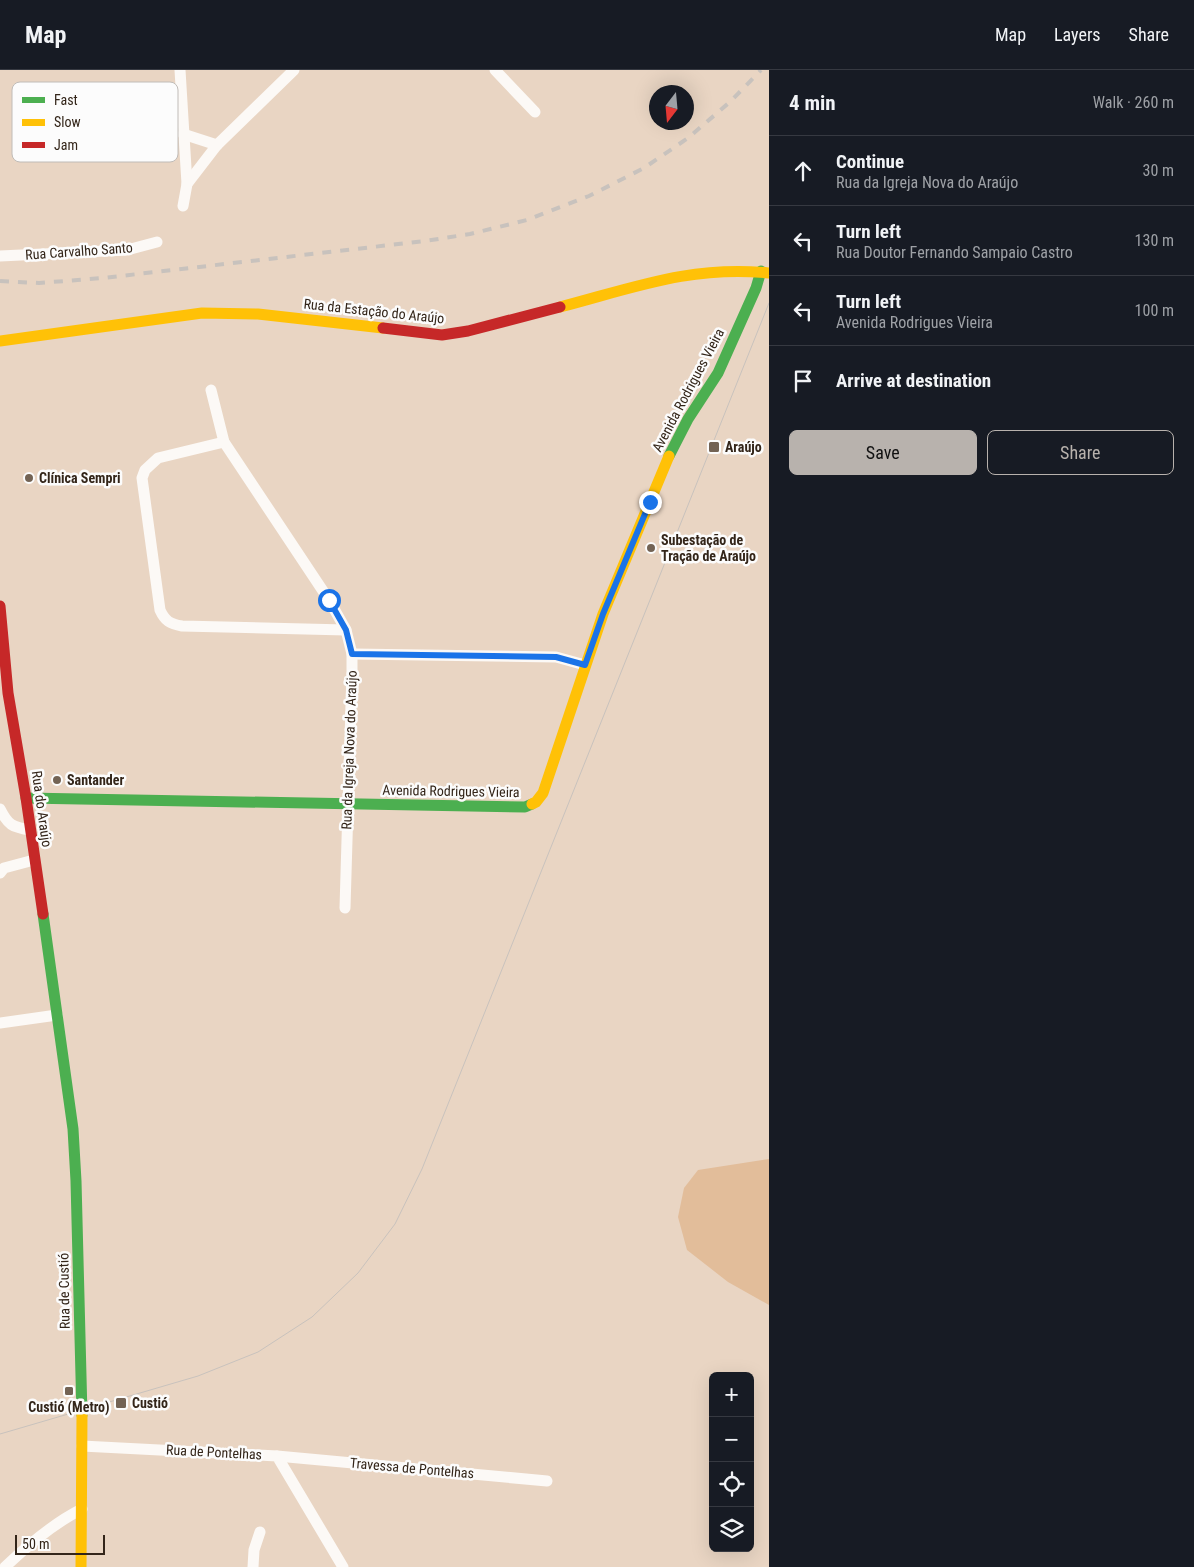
<!DOCTYPE html>
<html lang="en">
<head>
<meta charset="utf-8">
<style>
	:root { --surface:#171b24; --page:#242831; --text:#f1f3f6; --muted:#9ea1a6; --line:#363941; --accent:#b8b2ad }
	body { margin:0; font-family:"Roboto Condensed",sans-serif; background:var(--page); color:var(--text) }
	.controls { position:absolute; right:15px; bottom:15px; display:grid; overflow:hidden; border-radius:8px; box-shadow:0 5px 20px #0002 }
	.controls button { width:45px; height:45px; display:grid; place-items:center; padding:0; border:0; border-bottom:1px solid var(--line); background:var(--surface); color:var(--text); font:25px sans-serif }
	.compass { position:absolute; left:649px; top:15px; width:45px; height:45px; border-radius:50%; background:var(--surface); box-shadow:0 5px 20px #0002; rotate:196deg }
	.scale { position:absolute; left:15px; bottom:12px; width:90px; box-sizing:border-box; padding-left:5px; border:2px solid #332519; border-top:0; font-size:14px; line-height:18px; white-space:nowrap; color:#332519; -webkit-text-stroke:4px #fcfcfc; paint-order:stroke }
	.stop { position:absolute; width:15px; height:15px; margin:-11px; border:4px solid #1a73e8; border-radius:50%; background:#fff }
	.stop.end { background:#1a73e8; border-color:#fff; box-shadow:0 1px 5px #0008 }
	.list { margin:0; padding:0; list-style:none }
	h2 { display:flex; justify-content:space-between; align-items:center; height:65px; margin:0; padding:0 20px; font-size:21px }
	h2 small { font-size:16px; font-weight:400; color:var(--muted) }
	.list li { display:grid; grid-template-columns:32px 1fr auto; gap:15px; align-items:center; box-sizing:border-box; height:70px; padding:0 20px; border-top:1px solid var(--line) }
	.list b { display:block; font-size:19px; white-space:nowrap }
	.list p { margin:0; font-size:16px; white-space:nowrap; color:var(--muted) }
	.list em { font-size:16px; font-style:normal; color:var(--muted) }
	.actions { display:flex; gap:10px; padding:15px 20px }
	.actions a { flex:1; padding:11px 0; border:1px solid var(--accent); border-radius:8px; text-align:center; font-size:18px; color:var(--accent) }
	.actions .main { background:var(--accent); color:#111 }
	.icon { flex:none; width:28px; height:28px; fill:none; stroke:currentColor; stroke-width:2; stroke-linecap:round; stroke-linejoin:round }
	.map { position:relative; flex:none; width:769px; height:1497px; overflow:hidden }
	header { display:flex; align-items:center; gap:30px; box-sizing:border-box; height:70px; padding:0 25px; background:var(--surface); border-bottom:1px solid var(--line) }
	header strong { font-size:24px }
	nav { display:flex; gap:28px; margin-inline-start:auto; font-size:18px }
	main { display:flex }
	aside { flex:1; background:var(--surface) }
	.map>svg:first-child { display:block }
	.green { fill:#e2bd9a }
	.lines { fill:none; stroke-linecap:round; stroke-linejoin:round }
	.street { stroke:#fcf9f6; stroke-width:11 }
	.fast { stroke:#4caf50; stroke-width:11 }
	.slow { stroke:#ffc107; stroke-width:11 }
	.jam { stroke:#c62828; stroke-width:11 }
	.tram { stroke:#c8c2bd; stroke-width:1 }
	.rail { stroke:#c8c2bd; stroke-width:4; stroke-dasharray:9 9; stroke-linecap:butt }
	.route { stroke:#1a73e8; stroke-width:6 }
	.poi-dot { fill:#736354; stroke:#fcfcfc; stroke-width:2 }
	.labels { text-anchor:middle; stroke-width:5; stroke-linejoin:round; paint-order:stroke }
	.street-label { font-size:14px; fill:#332519; stroke:#fcfcfc }
	.poi-label { font-size:14px; font-weight:bold; fill:#332519; stroke:#fcfcfc; text-anchor:start }
	.key { fill:#fcfcfc; stroke:#c0bcb8; stroke-width:1 }
	.key-label { font-size:14px; fill:#332519 }
</style>
</head>
<body>
<header>
<strong>Map</strong>
<nav><a>Map</a><a>Layers</a><a>Share</a></nav>
</header>
<main>
<div class="map">
<svg width="769" height="1497" viewBox="0 0 769 1497">
	<rect width="100%" height="100%" fill="#e9d5c3"/>
	<polygon class="green" points="769,1089 769,1235 728,1212 687,1180 678,1147 684,1118 698,1100"/>
	<g class="lines">
		<g class="street">
			<polyline points="180,0 187,114"/>
			<polyline points="495,0 535,42"/>
			<polyline points="183,64 217,75"/>
			<polyline points="183,136 187,114 217,75 294,0"/>
			<polyline points="0,186 127,180 157,172"/>
			<polyline points="211,320 224,372 329,530 346,560 352,584 352,601 345,838"/>
			<path d="M 224,372 L 158,388 L 145,400 L 142,408 L 160,540 C 165,551 170,554 182,556 L 346,560"/>
			<polyline points="352,584 556,587 585,595"/>
			<path d="M 0,739 C 8,755 12,757 30,760"/>
			<polyline points="0,803 4,798 34,790"/>
			<polyline points="0,953 57,945"/>
			<polyline points="82,1376 277,1386 343,1497"/>
			<polyline points="277,1386 547,1411"/>
			<path d="M 5,1497 C 28,1475 54,1453 82,1439"/>
			<polyline points="253,1497 254,1480 260,1462"/>
		</g>
		<g class="fast">
			<polyline points="669,386 688,349 718,303 756,218 761,201"/>
			<polyline points="26,728 525,737 532,734"/>
			<polyline points="43,844 73,1059 76,1111 82,1345"/>
		</g>
		<g class="slow">
			<path d="M 560,237 C 633,218 691,195 769,203"/>
			<polyline points="0,271 202,243 258,244 383,258"/>
			<polyline points="532,734 536,732 543,723 603,544 669,386"/>
			<polyline points="81,1497 82,1345"/>
		</g>
		<g class="jam">
			<polyline points="383,258 442,265 468,261 560,237"/>
			<polyline points="0,536 8,623 26,728 43,844"/>
		</g>
		<polyline class="tram" points="0,1364 198,1306 258,1282 312,1247 358,1203 395,1154 422,1099 769,233"/>
		<polyline class="rail" points="0,211 39,213 103,208 425,171 470,164 527,150 589,126 644,98 688,68 731,31 761,0"/>
	</g>
	<g class="lines">
		<polyline class="route" points="329,530 346,560 352,584 556,587 585,595 603,544 650,432"/>
	</g>
	<g class="poi-dot">
		<rect x="708" y="371" width="12" height="12" rx="2.5"/>
		<circle cx="29" cy="408" r="5"/>
		<circle cx="651" cy="478" r="5"/>
		<circle cx="57" cy="710" r="5"/>
		<rect x="64" y="1316" width="10" height="10" rx="2.5"/>
		<rect x="115" y="1327" width="12" height="12" rx="2.5"/>
	</g>
	<g class="labels">
		<g class="street-label">
			<text transform="translate(79 181) rotate(-4)" y="5">Rua Carvalho Santo</text>
			<text transform="translate(374 241) rotate(6)" y="5">Rua da Estação do Araújo</text>
			<text transform="translate(688 320) rotate(-62)" y="5">Avenida Rodrigues Vieira</text>
			<text transform="translate(349 680) rotate(-88)" y="5">Rua da Igreja Nova do Araújo</text>
			<text transform="translate(451 721) rotate(1)" y="5">Avenida Rodrigues Vieira</text>
			<text transform="translate(42 739) rotate(82)" y="5">Rua do Araújo</text>
			<text transform="translate(64 1221) rotate(-91)" y="5">Rua de Custió</text>
			<text transform="translate(214 1382) rotate(3)" y="5">Rua de Pontelhas</text>
			<text transform="translate(412 1398) rotate(5)" y="5">Travessa de Pontelhas</text>
		</g>
		<g class="poi-label">
			<text x="725" y="382">Araújo</text>
			<text x="39" y="413">Clínica Sempri</text>
			<text x="661" y="475">Subestação de<tspan x="661" dy="16">Tração de Araújo</tspan></text>
			<text x="67" y="715">Santander</text>
			<text x="132" y="1338">Custió</text>
			<text x="69" y="1342" text-anchor="middle">Custió (Metro)</text>
		</g>
	</g>
	<rect x="12" y="12" width="166" height="80" rx="8" class="key"/>
	<rect x="22" y="27" width="23" height="6" fill="#4caf50"/>
	<rect x="22" y="49" width="23" height="7" fill="#ffc107"/>
	<rect x="22" y="72" width="23" height="6" fill="#c62828"/>
	<g class="key-label">
		<text x="54" y="35">Fast</text>
		<text x="54" y="57">Slow</text>
		<text x="54" y="80">Jam</text>
	</g>
</svg>
<div class="controls">
<button>+</button>
<button>−</button>
<button><svg class="icon" aria-label="locate" viewBox="0 0 24 24"><circle cx="12" cy="12" r="6"/><path d="M12 2v4M12 18v4M2 12h4M18 12h4"/></svg></button>
<button><svg class="icon" aria-label="layers" viewBox="0 0 24 24"><path d="M12 4l9 5-9 5-9-5zM3 14l9 5 9-5"/></svg></button>
</div>
<svg class="compass" viewBox="-18 -18 36 36"><path d="M0-13l5 13h-10z" fill="#e53935"/><path d="M0 13l5-13h-10z" fill="#9ea1a6"/></svg>
<div class="scale">50 m</div>
<div class="stop" style="left:329px;top:530px"></div>
<div class="stop end" style="left:650px;top:432px"></div>
</div>
<aside>
<h2>4 min<small>Walk · 260 m</small></h2>
<ul class="list">
<li><svg class="icon" aria-label="ahead" viewBox="0 0 24 24"><path d="M12 20V5M6 11l6-6 6 6"/></svg><div><b>Continue</b><p>Rua da Igreja Nova do Araújo</p></div><em>30 m</em></li>
<li><svg class="icon" aria-label="left" viewBox="0 0 24 24"><path d="M17 20v-9H6M10 6l-5 5 5 5"/></svg><div><b>Turn left</b><p>Rua Doutor Fernando Sampaio Castro</p></div><em>130 m</em></li>
<li><svg class="icon" aria-label="left" viewBox="0 0 24 24"><path d="M17 20v-9H6M10 6l-5 5 5 5"/></svg><div><b>Turn left</b><p>Avenida Rodrigues Vieira</p></div><em>100 m</em></li>
<li><svg class="icon" aria-label="arrive" viewBox="0 0 24 24"><path d="M6 21V4h12l-3 4 3 4H6"/></svg><div><b>Arrive at destination</b></div></li>
</ul>
<div class="actions"><a class="main">Save</a><a>Share</a></div>
</aside>
</main>
</body>
</html>
